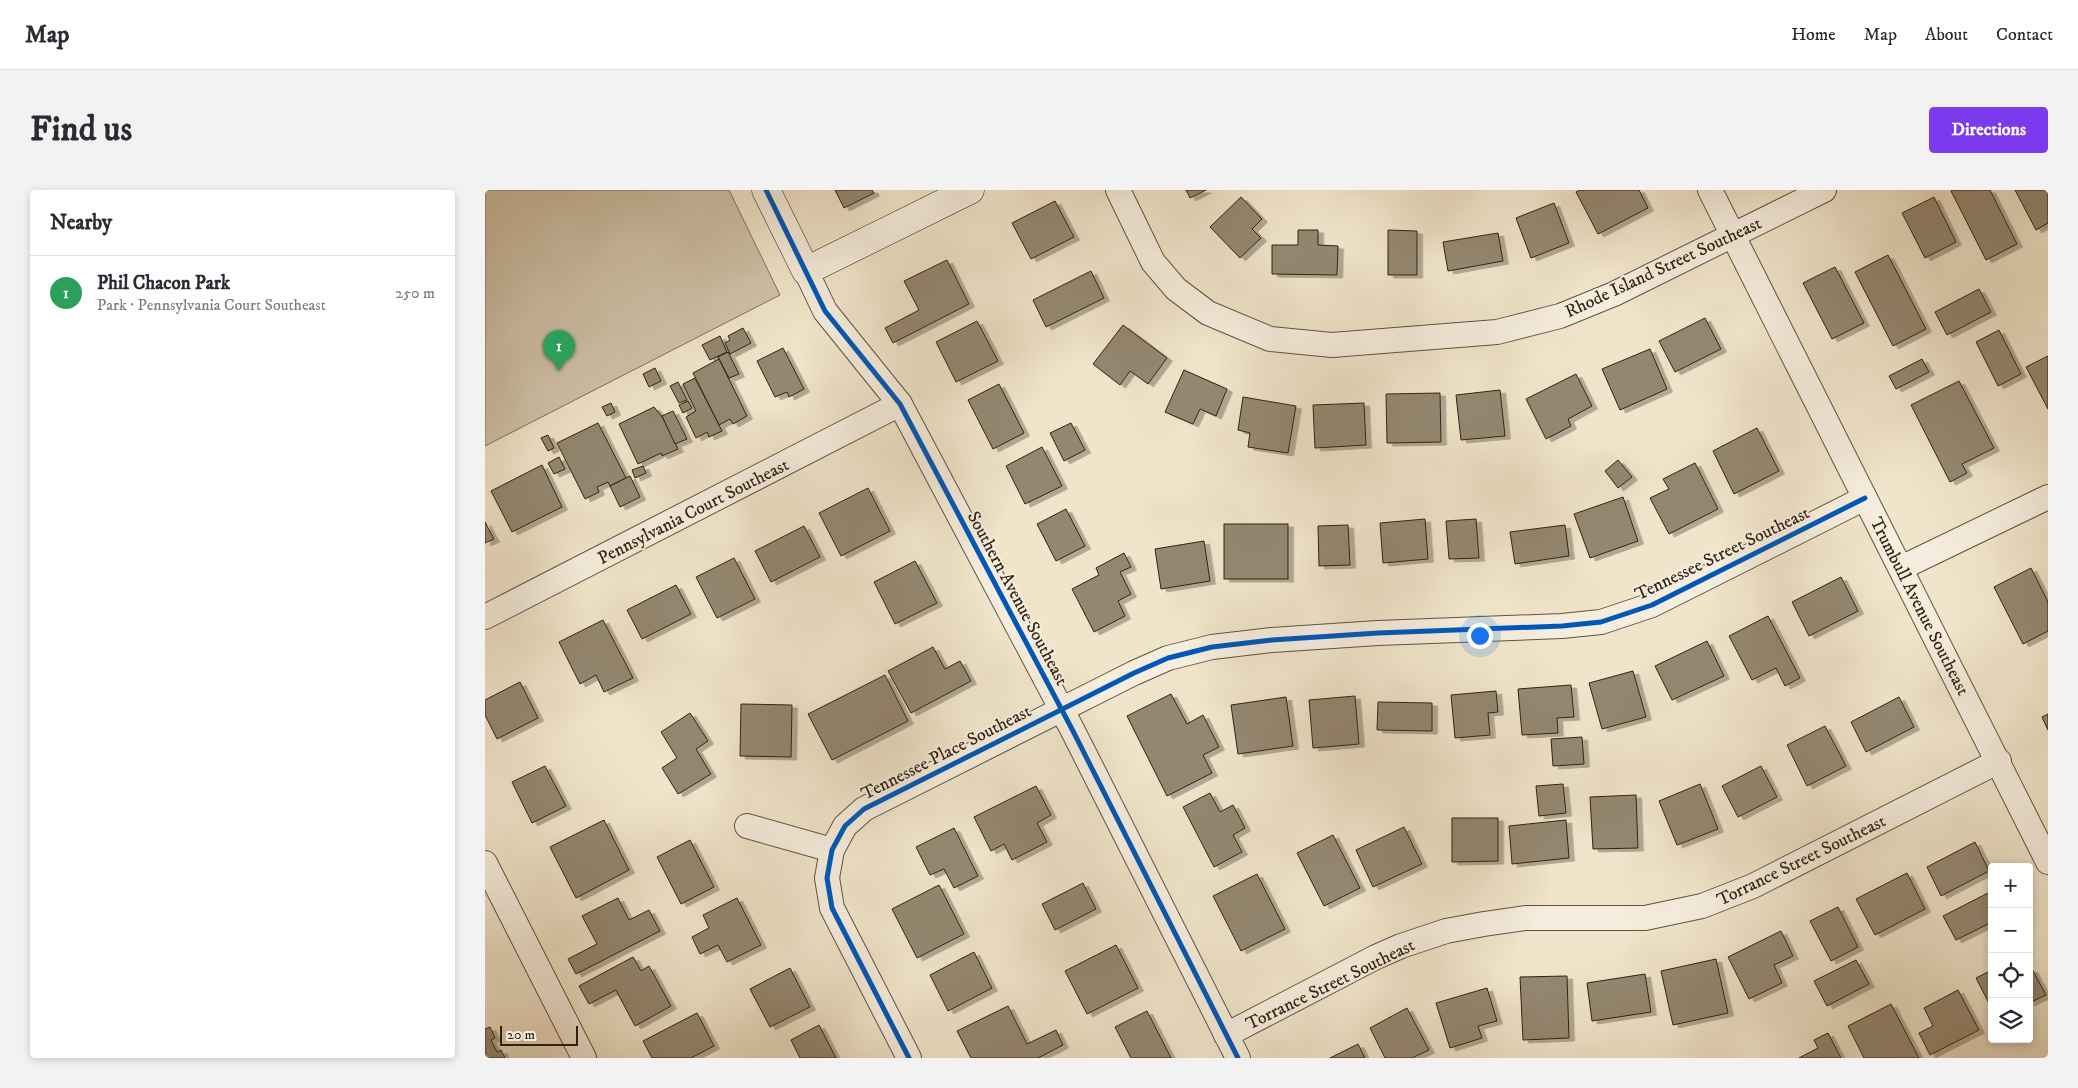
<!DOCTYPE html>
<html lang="en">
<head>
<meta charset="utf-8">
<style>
	:root { --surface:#fff; --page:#f2f2f3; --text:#2b2b33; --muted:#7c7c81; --line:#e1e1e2; --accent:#7c3aed }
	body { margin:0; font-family:"IM FELL DW Pica",serif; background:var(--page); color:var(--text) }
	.controls { position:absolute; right:15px; bottom:15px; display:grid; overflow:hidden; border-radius:5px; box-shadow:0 2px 8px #0003 }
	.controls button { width:45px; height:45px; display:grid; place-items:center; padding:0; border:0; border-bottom:1px solid var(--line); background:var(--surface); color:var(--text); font:25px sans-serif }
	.scale { position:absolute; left:15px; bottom:12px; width:78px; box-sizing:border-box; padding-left:5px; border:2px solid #312210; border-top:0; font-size:14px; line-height:18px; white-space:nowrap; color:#312210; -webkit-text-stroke:4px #f5eddd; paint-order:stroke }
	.you { position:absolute; left:994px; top:445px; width:18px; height:18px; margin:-12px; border:4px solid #fff; border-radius:50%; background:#1a73e8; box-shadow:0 0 0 8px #1a73e833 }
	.badge { display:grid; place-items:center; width:32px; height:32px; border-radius:50%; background:var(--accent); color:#fff; font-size:16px; font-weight:700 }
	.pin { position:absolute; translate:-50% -41px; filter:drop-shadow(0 1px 2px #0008) }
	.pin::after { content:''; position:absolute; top:26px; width:18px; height:15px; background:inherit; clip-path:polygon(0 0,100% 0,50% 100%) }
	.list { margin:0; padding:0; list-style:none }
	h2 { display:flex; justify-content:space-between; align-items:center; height:65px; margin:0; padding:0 20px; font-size:21px }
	h2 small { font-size:16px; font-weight:400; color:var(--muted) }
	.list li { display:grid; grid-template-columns:32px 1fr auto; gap:15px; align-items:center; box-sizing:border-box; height:75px; padding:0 20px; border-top:1px solid var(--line) }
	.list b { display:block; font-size:19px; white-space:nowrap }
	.list p { margin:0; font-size:16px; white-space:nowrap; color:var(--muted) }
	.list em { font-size:16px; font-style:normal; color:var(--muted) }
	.icon { flex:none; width:28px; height:28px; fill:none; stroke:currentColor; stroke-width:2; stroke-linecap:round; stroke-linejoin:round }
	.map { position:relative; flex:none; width:1563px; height:868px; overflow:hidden; border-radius:5px }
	header { display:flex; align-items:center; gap:30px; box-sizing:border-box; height:70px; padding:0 25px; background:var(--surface); border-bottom:1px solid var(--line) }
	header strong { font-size:24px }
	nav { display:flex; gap:28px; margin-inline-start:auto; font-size:18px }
	.intro { display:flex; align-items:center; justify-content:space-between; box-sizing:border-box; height:120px; padding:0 30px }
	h1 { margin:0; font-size:35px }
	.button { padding:12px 22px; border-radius:5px; background:var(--accent); color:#fff; font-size:18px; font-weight:700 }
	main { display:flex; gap:30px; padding:0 30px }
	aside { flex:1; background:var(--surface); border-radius:5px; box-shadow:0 2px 8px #0003 }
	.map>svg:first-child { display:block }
	.green { fill:#d0c3aa; stroke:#80725d }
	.building { fill:#948771; stroke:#312210; filter:url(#shadow) }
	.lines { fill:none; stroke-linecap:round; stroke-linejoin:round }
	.street-casing { stroke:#61523e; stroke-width:26 }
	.secondary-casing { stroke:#312210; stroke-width:29 }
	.street { stroke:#f5eddd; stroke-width:24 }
	.secondary { stroke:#f5eddd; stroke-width:28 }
	.cycleway-casing { stroke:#f5eddd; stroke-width:8 }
	.cycleway { stroke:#0057b8; stroke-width:5 }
	.labels { text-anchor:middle; stroke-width:4; stroke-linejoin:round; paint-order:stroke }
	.street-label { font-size:18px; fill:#312210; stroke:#f5eddd }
</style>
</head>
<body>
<header>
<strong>Map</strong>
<nav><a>Home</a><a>Map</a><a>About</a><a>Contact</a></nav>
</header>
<div class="intro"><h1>Find us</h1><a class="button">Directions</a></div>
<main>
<aside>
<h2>Nearby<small></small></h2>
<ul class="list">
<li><span class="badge" style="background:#2e9e5b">1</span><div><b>Phil Chacon Park</b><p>Park · Pennsylvania Court Southeast</p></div><em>250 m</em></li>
</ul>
</aside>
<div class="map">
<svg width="1563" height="868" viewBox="0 0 1563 868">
	<defs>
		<filter id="shadow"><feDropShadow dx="5.5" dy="3" stdDeviation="0" flood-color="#0004"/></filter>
	</defs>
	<rect width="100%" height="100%" fill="#f0e4ca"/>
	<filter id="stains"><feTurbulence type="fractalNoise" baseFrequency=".004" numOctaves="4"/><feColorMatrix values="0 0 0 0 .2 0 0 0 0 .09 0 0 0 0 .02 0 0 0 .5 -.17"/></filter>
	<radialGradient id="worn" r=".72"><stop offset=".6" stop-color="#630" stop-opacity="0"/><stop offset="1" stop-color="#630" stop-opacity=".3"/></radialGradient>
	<polygon class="green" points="0,0 244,0 295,105 0,256"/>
	<g class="building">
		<polygon points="350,0 387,0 389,3 359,18"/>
		<polygon points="701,0 721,0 705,8"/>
		<polygon points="1095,0 1154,0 1163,18 1113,44 1091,2"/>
		<polygon points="1468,0 1505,0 1532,54 1501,70 1466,1"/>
		<polygon points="1530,0 1563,0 1563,33 1551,40"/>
		<polygon points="756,7 777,29 767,39 776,48 755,68 725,37"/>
		<polygon points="1449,7 1471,52 1440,68 1417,23"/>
		<polygon points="570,11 589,47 546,69 527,33"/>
		<polygon points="1069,13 1084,53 1046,68 1031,28"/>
		<polygon points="813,40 833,40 833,55 853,56 852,85 787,84 787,55 813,55"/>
		<polygon points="903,40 932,41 932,85 903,85"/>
		<polygon points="1013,43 1018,71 963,81 958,52"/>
		<polygon points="1403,65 1441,139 1408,156 1370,82"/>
		<polygon points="462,70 484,114 408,153 400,138 434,120 419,91"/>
		<polygon points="1350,77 1379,133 1347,149 1318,93"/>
		<polygon points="606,81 619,108 561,137 548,110"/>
		<polygon points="1494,99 1506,122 1462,145 1450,122"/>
		<polygon points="1220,128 1236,159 1190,182 1174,151"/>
		<polygon points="492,131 513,171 471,192 451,152"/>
		<polygon points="638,135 682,168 663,194 645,181 635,195 608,174"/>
		<polygon points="258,138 266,153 245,164 240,153 245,150 243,146"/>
		<polygon points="1514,140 1536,184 1513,196 1491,152"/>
		<polygon points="235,146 242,162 225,170 217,155"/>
		<polygon points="298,158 319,199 304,207 302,202 290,207 272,171"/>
		<polygon points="1165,159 1182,199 1135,220 1117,179"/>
		<polygon points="243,162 254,184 244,188 233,167"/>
		<polygon points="1563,166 1563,219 1541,177"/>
		<polygon points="234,169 262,226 248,234 245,229 234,235 208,183"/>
		<polygon points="1437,169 1444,182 1411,199 1404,186"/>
		<polygon points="170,178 176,191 164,197 158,184"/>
		<polygon points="699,180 742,199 731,226 715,219 708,234 680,222"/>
		<polygon points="1091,184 1107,216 1083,229 1086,236 1061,249 1041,209"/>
		<polygon points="210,188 237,241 224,247 222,242 211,248 201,227 211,221 198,194"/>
		<polygon points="1474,191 1509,258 1477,274 1482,283 1465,292 1426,215"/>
		<polygon points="193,192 202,210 194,213 185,196"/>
		<polygon points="514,194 539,243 508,259 483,210"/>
		<polygon points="1015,200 1020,246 976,250 971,205"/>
		<polygon points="955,203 956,252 902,253 901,204"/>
		<polygon points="758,207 811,216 803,263 763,257 765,243 753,240"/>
		<polygon points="203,211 207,218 198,223 194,215"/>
		<polygon points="126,213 130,222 122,226 117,217"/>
		<polygon points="879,213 881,255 830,258 828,215"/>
		<polygon points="169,217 178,228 193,259 177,266 176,263 153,274 134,234"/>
		<polygon points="188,221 202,249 190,254 177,226"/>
		<polygon points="113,233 141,288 125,296 123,292 112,297 114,302 100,309 72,253"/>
		<polygon points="586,233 600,260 579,271 565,243"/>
		<polygon points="1272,238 1294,281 1249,304 1228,261"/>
		<polygon points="63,245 69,258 63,261 56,248"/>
		<polygon points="557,257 577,296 540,314 521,276"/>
		<polygon points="74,267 80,279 69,284 63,273"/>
		<polygon points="1133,270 1147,287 1133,298 1120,281"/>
		<polygon points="1210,273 1233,319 1184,344 1165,308 1184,299 1178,289"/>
		<polygon points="57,275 77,317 27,342 6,301"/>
		<polygon points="158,276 161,283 150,288 147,280"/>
		<polygon points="145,286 155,307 135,317 125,296"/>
		<polygon points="383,298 405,341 356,366 334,323"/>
		<polygon points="1138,307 1153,351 1105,368 1089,324"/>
		<polygon points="581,319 600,356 571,371 552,334"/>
		<polygon points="940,329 943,369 898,373 895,333"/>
		<polygon points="991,329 994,368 964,369 961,331"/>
		<polygon points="0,332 9,349 0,353"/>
		<rect x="739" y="334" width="64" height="55"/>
		<polygon points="863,335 865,375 834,376 833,336"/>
		<polygon points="1080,335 1084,366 1030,374 1025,342"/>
		<polygon points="319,336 335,367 286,392 270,361"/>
		<polygon points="719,351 725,391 676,399 670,359"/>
		<polygon points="639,363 646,377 635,382 646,404 633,411 640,426 609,442 587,399 614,385 611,378"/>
		<polygon points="249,368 270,409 232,428 211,387"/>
		<polygon points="430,371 452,413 410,434 389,392"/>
		<polygon points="1546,378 1563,412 1563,441 1538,454 1509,397"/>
		<polygon points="1356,387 1373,421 1324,446 1307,412"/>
		<polygon points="191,395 206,424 157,449 142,420"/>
		<polygon points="1283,426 1315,488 1300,496 1291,478 1267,490 1244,446"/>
		<polygon points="118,430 148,488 119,502 111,485 95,494 74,452"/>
		<polygon points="1222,451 1239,486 1187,510 1170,476"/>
		<polygon points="448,457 460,479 475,471 486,491 426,523 403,481"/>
		<polygon points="1148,481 1161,527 1117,539 1104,493"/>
		<polygon points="400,485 423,531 347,570 323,524"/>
		<polygon points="35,492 53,528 12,549 0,525 0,510"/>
		<polygon points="1086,495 1089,527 1072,528 1073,543 1037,545 1033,499"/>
		<polygon points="1011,501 1013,522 1003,523 1005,545 970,548 966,505"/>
		<polygon points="686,504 702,534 718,525 734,557 718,565 727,583 682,606 642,526"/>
		<polygon points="870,506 874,554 828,558 824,510"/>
		<polygon points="801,507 808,556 753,564 746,515"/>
		<polygon points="1414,507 1429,537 1381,562 1366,532"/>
		<polygon points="893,512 947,513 947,541 892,540"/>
		<polygon points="256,514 307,515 306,567 255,566"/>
		<polygon points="205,523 223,551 211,559 226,584 193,604 177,578 192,568 176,542"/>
		<polygon points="1563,524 1563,540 1557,527"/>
		<polygon points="1340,536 1361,576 1322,596 1302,555"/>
		<polygon points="1097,547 1099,574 1068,576 1066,549"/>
		<polygon points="60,576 81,616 47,633 27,592"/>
		<polygon points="1276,576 1292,607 1253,627 1237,596"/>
		<polygon points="1078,594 1081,623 1054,626 1051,596"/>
		<polygon points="1215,594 1233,639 1192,655 1174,611"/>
		<polygon points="551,596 566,625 552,633 562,652 527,670 519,654 506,661 489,627"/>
		<polygon points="725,603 735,622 748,615 760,638 748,645 757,662 729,677 698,617"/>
		<polygon points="1151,605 1153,658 1108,659 1105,607"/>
		<polygon points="967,628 1013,628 1013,671 967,672"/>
		<polygon points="119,630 144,680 91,708 65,657"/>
		<polygon points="1081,630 1084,668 1027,674 1024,636"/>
		<polygon points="919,637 937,674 888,697 871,660"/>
		<polygon points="469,638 493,686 469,698 459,679 445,685 431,657"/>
		<polygon points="848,645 875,698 839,716 812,663"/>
		<polygon points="205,650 229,697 196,714 172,667"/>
		<polygon points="1490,652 1504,681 1456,706 1442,677"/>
		<polygon points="1422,683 1440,719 1390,745 1371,709"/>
		<polygon points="772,684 800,739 756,761 728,706"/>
		<polygon points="598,693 611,719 570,740 557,714"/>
		<polygon points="454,695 479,744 432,768 407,719"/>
		<polygon points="1507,701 1507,732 1471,750 1458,726"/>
		<polygon points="133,708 144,730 164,720 175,741 91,784 83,769 112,754 97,726"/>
		<polygon points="252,708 276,755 242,772 233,755 215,764 207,747 224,738 218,725"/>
		<polygon points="1353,717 1373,757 1346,771 1325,731"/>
		<polygon points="1296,741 1308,766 1289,775 1297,793 1264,809 1243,767"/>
		<polygon points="631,755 653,798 602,824 580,781"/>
		<polygon points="489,762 507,798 463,821 445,785"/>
		<polygon points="148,767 156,781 164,776 186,816 150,836 131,800 104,814 94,796"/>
		<polygon points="1231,769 1243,823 1188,835 1176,781"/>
		<polygon points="1371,770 1384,794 1342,816 1329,791"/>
		<polygon points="305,778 325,817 285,837 265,799"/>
		<polygon points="1547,779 1561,805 1544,813 1544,780"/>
		<polygon points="1507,780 1507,819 1491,788"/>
		<polygon points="1160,784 1166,822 1107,831 1102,793"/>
		<polygon points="1082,786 1084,848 1038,850 1035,787"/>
		<polygon points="1002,798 1012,831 993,836 997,848 965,858 951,813"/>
		<polygon points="1473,800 1494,840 1445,865 1434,843 1448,836 1439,818"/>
		<polygon points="1406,814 1434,868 1379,868 1363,836"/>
		<polygon points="523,816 542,854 571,840 578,855 553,868 486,868 472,841"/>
		<polygon points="922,818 944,860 927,868 900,868 885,838"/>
		<polygon points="662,821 686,868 646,868 630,837"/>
		<polygon points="212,823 229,856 206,868 167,868 158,851"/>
		<polygon points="334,835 351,868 315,868 306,850"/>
		<polygon points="5,837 10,848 6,850 12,862 16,860 20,868 0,868 0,839"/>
		<polygon points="1343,843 1356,868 1314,868 1333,858 1329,850"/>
		<polygon points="873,854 880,868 845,868"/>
	</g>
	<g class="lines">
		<defs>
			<g id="street">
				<polyline points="633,0 668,72 691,99 723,123 785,149 847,155 1012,142 1075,126 1129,104 1339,0"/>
				<polyline points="1225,0 1563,672"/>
				<polyline points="321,81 340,121 415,214 588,541 753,868"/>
				<polyline points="1416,378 1563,307"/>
				<polyline points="0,427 415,214"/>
				<polyline points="262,636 347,660"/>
				<polyline points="0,673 99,868"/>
				<polyline points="741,845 891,767 916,756 961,741 999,734 1040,728 1160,728 1217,716 1268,696 1514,571"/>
				<polyline points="424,868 347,718 342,688 347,660 360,636 379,619 649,483 683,468 727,457 787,450 893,443 1077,436 1116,432 1167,415 1380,308"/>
			</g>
			<polyline id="secondary" points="281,0 321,81 485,0"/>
		</defs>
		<use href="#street" class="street-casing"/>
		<use href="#secondary" class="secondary-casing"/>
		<use href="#street" class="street"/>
		<use href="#secondary" class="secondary"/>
		<defs>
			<g id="cycleway">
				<polyline points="281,0 340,121 415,214 588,541 753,868"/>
				<polyline points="424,868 347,718 342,688 347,660 360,636 379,619 649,483 683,468 727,457 787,450 893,443 1077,436 1116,432 1167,415 1380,308"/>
			</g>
		</defs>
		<use href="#cycleway" class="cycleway-casing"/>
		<use href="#cycleway" class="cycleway"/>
	</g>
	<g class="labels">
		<g class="street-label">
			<text transform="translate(1178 77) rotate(-25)" y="6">Rhode Island Street Southeast</text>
			<text transform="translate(208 321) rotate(-27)" y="6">Pennsylvania Court Southeast</text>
			<text transform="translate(1237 363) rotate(-26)" y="6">Tennessee Street Southeast</text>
			<text transform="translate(533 408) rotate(62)" y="6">Southern Avenue Southeast</text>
			<text transform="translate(1435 416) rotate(63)" y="6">Trumbull Avenue Southeast</text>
			<text transform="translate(461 562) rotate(-27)" y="6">Tennessee Place Southeast</text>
			<text transform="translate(1316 670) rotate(-26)" y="6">Torrance Street Southeast</text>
			<text transform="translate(845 794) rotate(-26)" y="6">Torrance Street Southeast</text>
		</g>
	</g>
	<rect width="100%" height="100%" filter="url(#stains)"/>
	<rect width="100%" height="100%" fill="url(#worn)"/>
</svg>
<div class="controls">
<button>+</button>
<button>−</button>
<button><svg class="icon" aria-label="locate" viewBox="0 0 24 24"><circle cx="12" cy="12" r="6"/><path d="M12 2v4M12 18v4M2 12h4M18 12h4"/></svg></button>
<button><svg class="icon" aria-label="layers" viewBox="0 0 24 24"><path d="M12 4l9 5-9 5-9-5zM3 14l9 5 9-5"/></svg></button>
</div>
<div class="scale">20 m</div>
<div class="you"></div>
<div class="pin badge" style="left:74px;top:181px;background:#2e9e5b">1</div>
</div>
</main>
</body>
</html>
